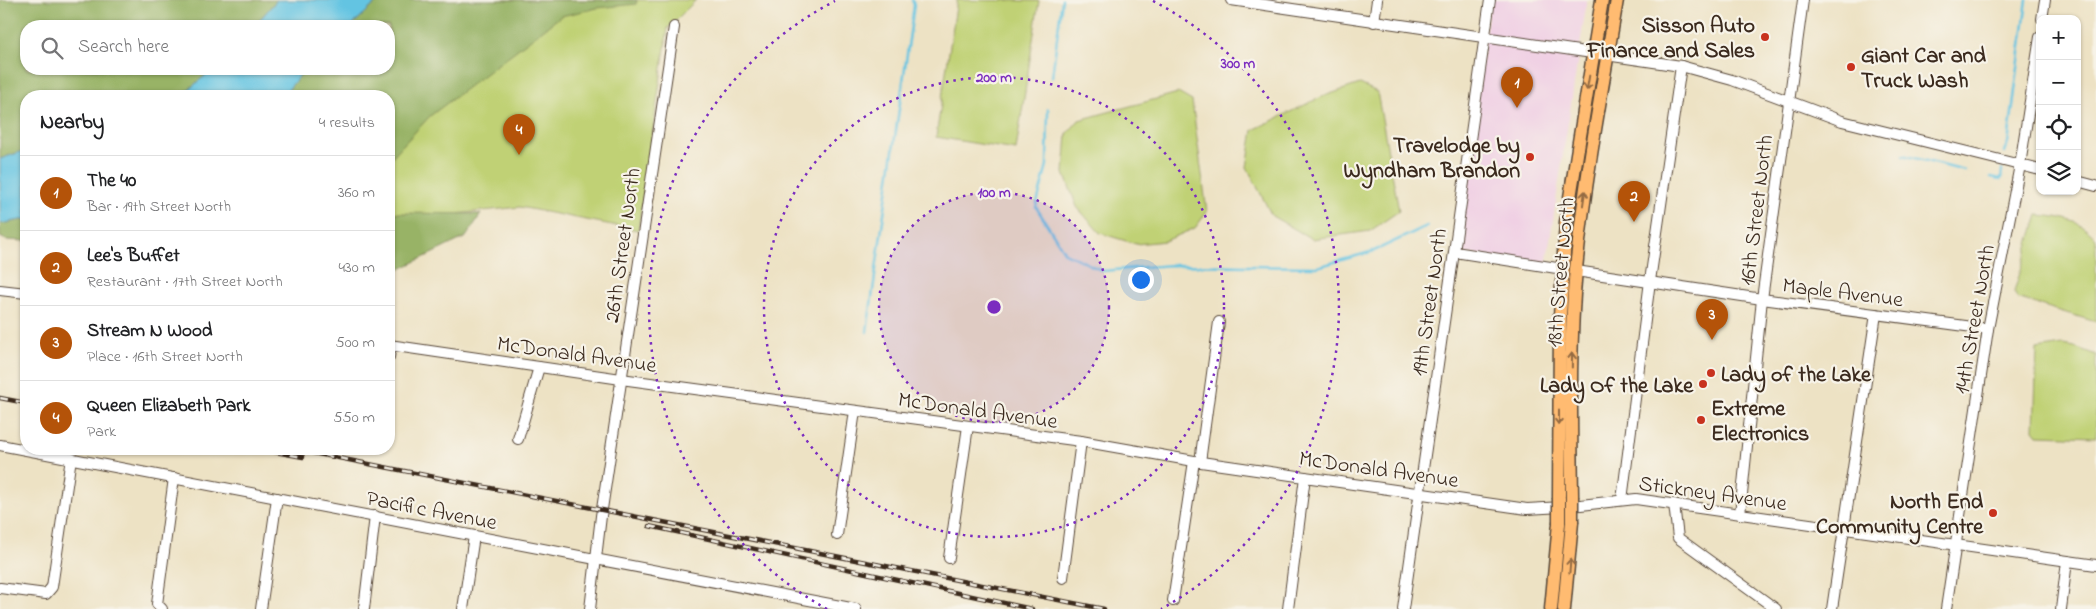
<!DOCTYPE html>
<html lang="en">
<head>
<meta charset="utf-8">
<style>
	:root { --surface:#fff; --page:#f6f6f6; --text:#202124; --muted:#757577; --line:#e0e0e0; --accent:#b45309 }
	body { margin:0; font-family:"Indie Flower",sans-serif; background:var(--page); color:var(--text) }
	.controls { position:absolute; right:15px; top:15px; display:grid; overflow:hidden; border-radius:10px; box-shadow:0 1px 4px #0004 }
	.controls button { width:45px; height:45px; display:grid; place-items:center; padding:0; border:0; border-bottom:1px solid var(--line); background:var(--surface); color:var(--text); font:25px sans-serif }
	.you { position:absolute; left:1140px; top:279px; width:18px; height:18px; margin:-12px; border:4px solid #fff; border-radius:50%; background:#1a73e8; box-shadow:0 0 0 8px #1a73e833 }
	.badge { display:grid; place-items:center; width:32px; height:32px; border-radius:50%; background:var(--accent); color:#fff; font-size:16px; font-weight:700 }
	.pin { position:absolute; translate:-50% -41px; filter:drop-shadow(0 1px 2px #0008) }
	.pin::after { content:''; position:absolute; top:26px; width:18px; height:15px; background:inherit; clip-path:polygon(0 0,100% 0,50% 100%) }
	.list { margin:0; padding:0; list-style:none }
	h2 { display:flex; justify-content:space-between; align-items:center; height:65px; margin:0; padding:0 20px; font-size:21px }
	h2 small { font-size:16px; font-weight:400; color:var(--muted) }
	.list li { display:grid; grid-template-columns:32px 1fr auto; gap:15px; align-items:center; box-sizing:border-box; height:75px; padding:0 20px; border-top:1px solid var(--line) }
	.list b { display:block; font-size:19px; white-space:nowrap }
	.list p { margin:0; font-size:16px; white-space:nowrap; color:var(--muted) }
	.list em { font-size:16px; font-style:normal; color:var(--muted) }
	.icon { flex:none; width:28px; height:28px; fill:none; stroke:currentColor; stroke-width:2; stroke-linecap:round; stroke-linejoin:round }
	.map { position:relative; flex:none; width:2096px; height:609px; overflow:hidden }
	.search { position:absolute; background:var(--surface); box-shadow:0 1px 4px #0004; left:20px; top:20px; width:375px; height:55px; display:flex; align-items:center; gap:12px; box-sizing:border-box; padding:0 18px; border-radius:20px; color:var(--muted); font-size:19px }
	.panel { position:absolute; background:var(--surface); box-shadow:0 1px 4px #0004; left:20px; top:90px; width:375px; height:365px; border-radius:20px }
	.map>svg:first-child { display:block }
	.built { fill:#f0d0e4 }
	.green { fill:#c0d174; stroke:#7e7e49 }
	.forest { fill:#98b366; stroke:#6a6e42 }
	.water { fill:#64c4e2; stroke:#507780 }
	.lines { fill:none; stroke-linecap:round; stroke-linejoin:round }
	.stream { stroke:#64c4e2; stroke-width:2.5 }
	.minor-casing { stroke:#564637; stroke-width:12 }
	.major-casing { stroke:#564637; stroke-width:15 }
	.minor { stroke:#fff; stroke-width:10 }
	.major { stroke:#ffbb71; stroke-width:12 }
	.rail-casing { stroke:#3b2a1e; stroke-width:4.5 }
	.rail { stroke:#f7f3e8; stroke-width:2.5; stroke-dasharray:8; stroke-linecap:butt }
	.major-bridge-casing { stroke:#564637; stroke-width:15; stroke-linecap:butt }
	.major-bridge { stroke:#ffbb71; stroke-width:12 }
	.oneway { stroke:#936b43 }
	.ring { fill:none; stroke:#7b2cbf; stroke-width:2.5; stroke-dasharray:2.5 5 }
	.poi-dot { fill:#c8321e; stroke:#f7f3e8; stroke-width:2 }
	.labels { text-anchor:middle; stroke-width:4.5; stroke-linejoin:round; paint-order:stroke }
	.poi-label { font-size:22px; font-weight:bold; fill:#3b2a1e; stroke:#f7f3e8; text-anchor:end }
	.street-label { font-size:22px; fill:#3b2a1e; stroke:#f7f3e8 }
	.centre { fill:#7b2cbf; stroke:#f7f3e8; stroke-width:2.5 }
	.ring-label { font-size:15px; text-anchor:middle; font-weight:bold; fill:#7b2cbf; stroke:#f7f3e8; stroke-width:4.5; stroke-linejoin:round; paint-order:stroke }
</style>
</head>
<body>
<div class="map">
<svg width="2096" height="609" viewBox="0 0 2096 609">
	<rect width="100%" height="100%" fill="#f7f3e8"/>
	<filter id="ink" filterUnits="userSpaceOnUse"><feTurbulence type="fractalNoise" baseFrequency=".02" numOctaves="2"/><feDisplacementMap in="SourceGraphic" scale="10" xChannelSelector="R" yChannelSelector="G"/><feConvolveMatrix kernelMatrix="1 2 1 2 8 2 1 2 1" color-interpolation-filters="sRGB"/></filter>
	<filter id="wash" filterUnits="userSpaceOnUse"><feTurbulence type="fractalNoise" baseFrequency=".0096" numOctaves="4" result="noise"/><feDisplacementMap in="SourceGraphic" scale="20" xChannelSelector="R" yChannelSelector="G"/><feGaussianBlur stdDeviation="1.12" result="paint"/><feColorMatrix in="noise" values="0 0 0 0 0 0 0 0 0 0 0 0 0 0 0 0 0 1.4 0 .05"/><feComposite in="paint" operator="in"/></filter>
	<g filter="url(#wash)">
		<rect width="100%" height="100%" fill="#ede2c4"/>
		<polygon class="built" points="1490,0 1587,0 1546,265 1455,252"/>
		<g class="green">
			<polygon points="501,0 696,0 668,28 638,230 520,207 389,221 389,103"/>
			<polygon points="957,0 1039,1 1016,150 936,137"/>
			<polygon points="1360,84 1377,92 1399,211 1370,231 1312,239 1272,216 1247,167 1253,130 1321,97"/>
			<polygon points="1178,93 1192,101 1207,212 1195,228 1165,241 1136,244 1100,233 1077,207 1064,173 1067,134 1079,120"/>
			<path d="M 2038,215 C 2061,217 2081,220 2096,238 L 2096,322 L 2017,298 L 2014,292 Z"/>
			<polygon points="2063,345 2075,347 2096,355 2096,437 2038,435 2034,430 2037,349"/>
		</g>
		<g class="forest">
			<polygon points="0,0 277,0 254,26 26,26 26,69 213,69 181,96 26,96 26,150 0,159"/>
			<polygon points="379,0 637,0 636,4 597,8 561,16 430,116 389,160 389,96 283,96 305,69 389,69 389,26 351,26"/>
			<polygon points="389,212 400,213 481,214 466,237 398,270 389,269"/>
			<polygon points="26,219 26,241 6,240 0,237 0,224"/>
		</g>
		<g class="water">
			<polygon points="277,0 379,0 351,26 254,26"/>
			<polygon points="213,69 305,69 283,96 181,96"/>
			<polygon points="26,150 26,219 0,224 0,159"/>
		</g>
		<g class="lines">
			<g class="stream">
				<polyline points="1052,77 1062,0"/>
				<polyline points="1048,109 1047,165 1036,207 1065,253 1103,271 1171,265 1317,267 1374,251 1427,226"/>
				<polyline points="2005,152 2008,143 2027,0"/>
				<polyline points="1903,155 1965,171"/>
				<polyline points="1991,177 2001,179 2002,170"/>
				<polyline points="867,332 914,5 912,0"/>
			</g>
		</g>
	</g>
	<g filter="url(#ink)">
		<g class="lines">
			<defs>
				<g id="minor">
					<polyline points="1231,0 1681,66 1732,80 1842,121 2040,170"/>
					<polyline points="2042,19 2045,0"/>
					<polyline points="1374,22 1377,0"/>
					<polyline points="2077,181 2096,186"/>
					<polyline points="1455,252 1563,269"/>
					<polyline points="1576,271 1762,299 1988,329"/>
					<polyline points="0,290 26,293"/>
					<polyline points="389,345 621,379 1081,441 1194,461 1527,509 1562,507 1636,499 2096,565"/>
					<polyline points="389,357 391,345"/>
					<polyline points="518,439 539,367"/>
					<polyline points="0,445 856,609"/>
					<polyline points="1200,462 1219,322"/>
					<polyline points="1622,500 1650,281 1681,66"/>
					<polyline points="1674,504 1678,538 1776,609"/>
					<polyline points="1740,514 1762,299 1803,0"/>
					<polyline points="837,535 855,411"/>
					<polyline points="949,558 968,426"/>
					<polyline points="1063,578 1081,441"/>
					<polyline points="0,588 46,594 52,587 71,458"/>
					<polyline points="1173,601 1194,461"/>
					<polyline points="162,609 157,604 174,478"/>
					<polyline points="261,609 277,498"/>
					<polyline points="364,609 375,516"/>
					<polyline points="463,609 474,536"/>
					<polyline points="590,609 601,516 674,27"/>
					<polyline points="1288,609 1305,477"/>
					<polyline points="1403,609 1490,0"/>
					<polyline points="1832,609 1876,314"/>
					<polyline points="1946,609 1988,329 2020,165 2040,37"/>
					<polyline points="2061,609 2067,561"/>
				</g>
				<g id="major">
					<path d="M 1572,496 C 1571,421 1569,344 1576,269 C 1585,179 1602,89 1617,0"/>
					<polyline points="1559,498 1560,316 1566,222 1602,0"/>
					<polyline points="1551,609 1559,523"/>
					<polyline points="1564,609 1572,522"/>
				</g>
			</defs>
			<use href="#minor" class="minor-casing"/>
			<use href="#major" class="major-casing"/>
			<use href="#minor" class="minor"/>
			<use href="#major" class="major"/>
			<defs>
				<g id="rail">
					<polyline points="0,398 26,403"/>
					<polyline points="259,449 303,457"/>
					<polyline points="293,449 1104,609"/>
					<polyline points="649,526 1032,609"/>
				</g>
			</defs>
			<use href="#rail" class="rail-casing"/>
			<use href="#rail" class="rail"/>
			<defs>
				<g id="major-bridge">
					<polyline points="1572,522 1572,496"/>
					<polyline points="1559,523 1559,498"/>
				</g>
			</defs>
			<use href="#major-bridge" class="major-bridge-casing"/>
			<use href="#major-bridge" class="major-bridge"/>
		</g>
		<defs><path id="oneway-shaft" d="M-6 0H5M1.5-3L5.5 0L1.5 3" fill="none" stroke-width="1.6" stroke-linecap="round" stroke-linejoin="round" transform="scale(1.25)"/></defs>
		<g class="oneway">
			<use href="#oneway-shaft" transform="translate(1588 83) rotate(100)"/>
			<use href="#oneway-shaft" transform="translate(1584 198) rotate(-82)"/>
			<use href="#oneway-shaft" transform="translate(1572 360) rotate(-89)"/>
			<use href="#oneway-shaft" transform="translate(1559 418) rotate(90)"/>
			<use href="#oneway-shaft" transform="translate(1570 566) rotate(-85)"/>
		</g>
	</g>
	<circle cx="994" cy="307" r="115" fill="#7b2cbf" fill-opacity=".12"/>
	<g class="ring">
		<circle cx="994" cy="307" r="115"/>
		<circle cx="994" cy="307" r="230"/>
		<path d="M827 609A345 345 0 0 1 835 1M1153 1A345 345 0 0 1 1161 609"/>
	</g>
	<g class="poi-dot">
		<circle cx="1765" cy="37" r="5"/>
		<circle cx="1851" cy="67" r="5"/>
		<circle cx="1530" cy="157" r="5"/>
		<circle cx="1711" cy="373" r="5"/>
		<circle cx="1703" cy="384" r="5"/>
		<circle cx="1701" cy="420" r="5"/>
		<circle cx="1993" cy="513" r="5"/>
	</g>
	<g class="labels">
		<g class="poi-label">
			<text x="1755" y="32">Sisson Auto<tspan x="1755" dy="25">Finance and Sales</tspan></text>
			<text x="1861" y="62" text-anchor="start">Giant Car and<tspan x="1861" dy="25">Truck Wash</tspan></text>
			<text x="1520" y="152">Travelodge by<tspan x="1520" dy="25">Wyndham Brandon</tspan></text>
			<text x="1721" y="381" text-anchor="start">Lady of the Lake</text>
			<text x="1693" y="392">Lady Of the Lake</text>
			<text x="1711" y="415" text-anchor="start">Extreme<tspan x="1711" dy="25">Electronics</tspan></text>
			<text x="1983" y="508">North End<tspan x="1983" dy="25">Community Centre</tspan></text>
		</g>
		<g class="street-label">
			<text transform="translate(1755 210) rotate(-83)" y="8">16th Street North</text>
			<text transform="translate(621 245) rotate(-82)" y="8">26th Street North</text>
			<text transform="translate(1559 272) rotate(-85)" y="8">18th Street North</text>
			<text transform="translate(1843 291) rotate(7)" y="8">Maple Avenue</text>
			<text transform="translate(1428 302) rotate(-82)" y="8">19th Street North</text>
			<text transform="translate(1973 319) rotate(-80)" y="8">14th Street North</text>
			<text transform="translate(577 353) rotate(8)" y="8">McDonald Avenue</text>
			<text transform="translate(978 409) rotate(8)" y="8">McDonald Avenue</text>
			<text transform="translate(1379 468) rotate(8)" y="8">McDonald Avenue</text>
			<text transform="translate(1713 492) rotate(8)" y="8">Stickney Avenue</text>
			<text transform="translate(432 509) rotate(11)" y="8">Pacific Avenue</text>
		</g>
	</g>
	<circle cx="994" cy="307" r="8" class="centre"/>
	<g class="ring-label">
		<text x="1238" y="68">300 m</text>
		<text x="994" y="82">200 m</text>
		<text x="994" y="197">100 m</text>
	</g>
</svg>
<div class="controls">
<button>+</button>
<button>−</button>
<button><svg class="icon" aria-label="locate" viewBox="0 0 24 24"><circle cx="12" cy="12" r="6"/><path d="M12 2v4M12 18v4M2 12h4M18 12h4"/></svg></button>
<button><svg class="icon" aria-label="layers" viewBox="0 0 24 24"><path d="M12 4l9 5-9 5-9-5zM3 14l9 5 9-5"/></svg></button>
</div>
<div class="you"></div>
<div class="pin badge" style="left:1517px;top:108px">1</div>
<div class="pin badge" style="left:1634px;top:222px">2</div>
<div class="pin badge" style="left:1712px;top:340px">3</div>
<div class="pin badge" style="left:519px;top:155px">4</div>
<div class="search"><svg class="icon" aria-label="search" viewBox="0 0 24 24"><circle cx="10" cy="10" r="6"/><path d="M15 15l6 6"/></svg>Search here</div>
<section class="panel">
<h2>Nearby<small>4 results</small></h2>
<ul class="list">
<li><span class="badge">1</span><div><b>The 40</b><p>Bar · 19th Street North</p></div><em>360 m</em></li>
<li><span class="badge">2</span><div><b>Lee's Buffet</b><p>Restaurant · 17th Street North</p></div><em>430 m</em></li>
<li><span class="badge">3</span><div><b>Stream N Wood</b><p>Place · 16th Street North</p></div><em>500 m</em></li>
<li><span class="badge">4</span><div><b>Queen Elizabeth Park</b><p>Park</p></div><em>550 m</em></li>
</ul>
</section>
</div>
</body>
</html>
